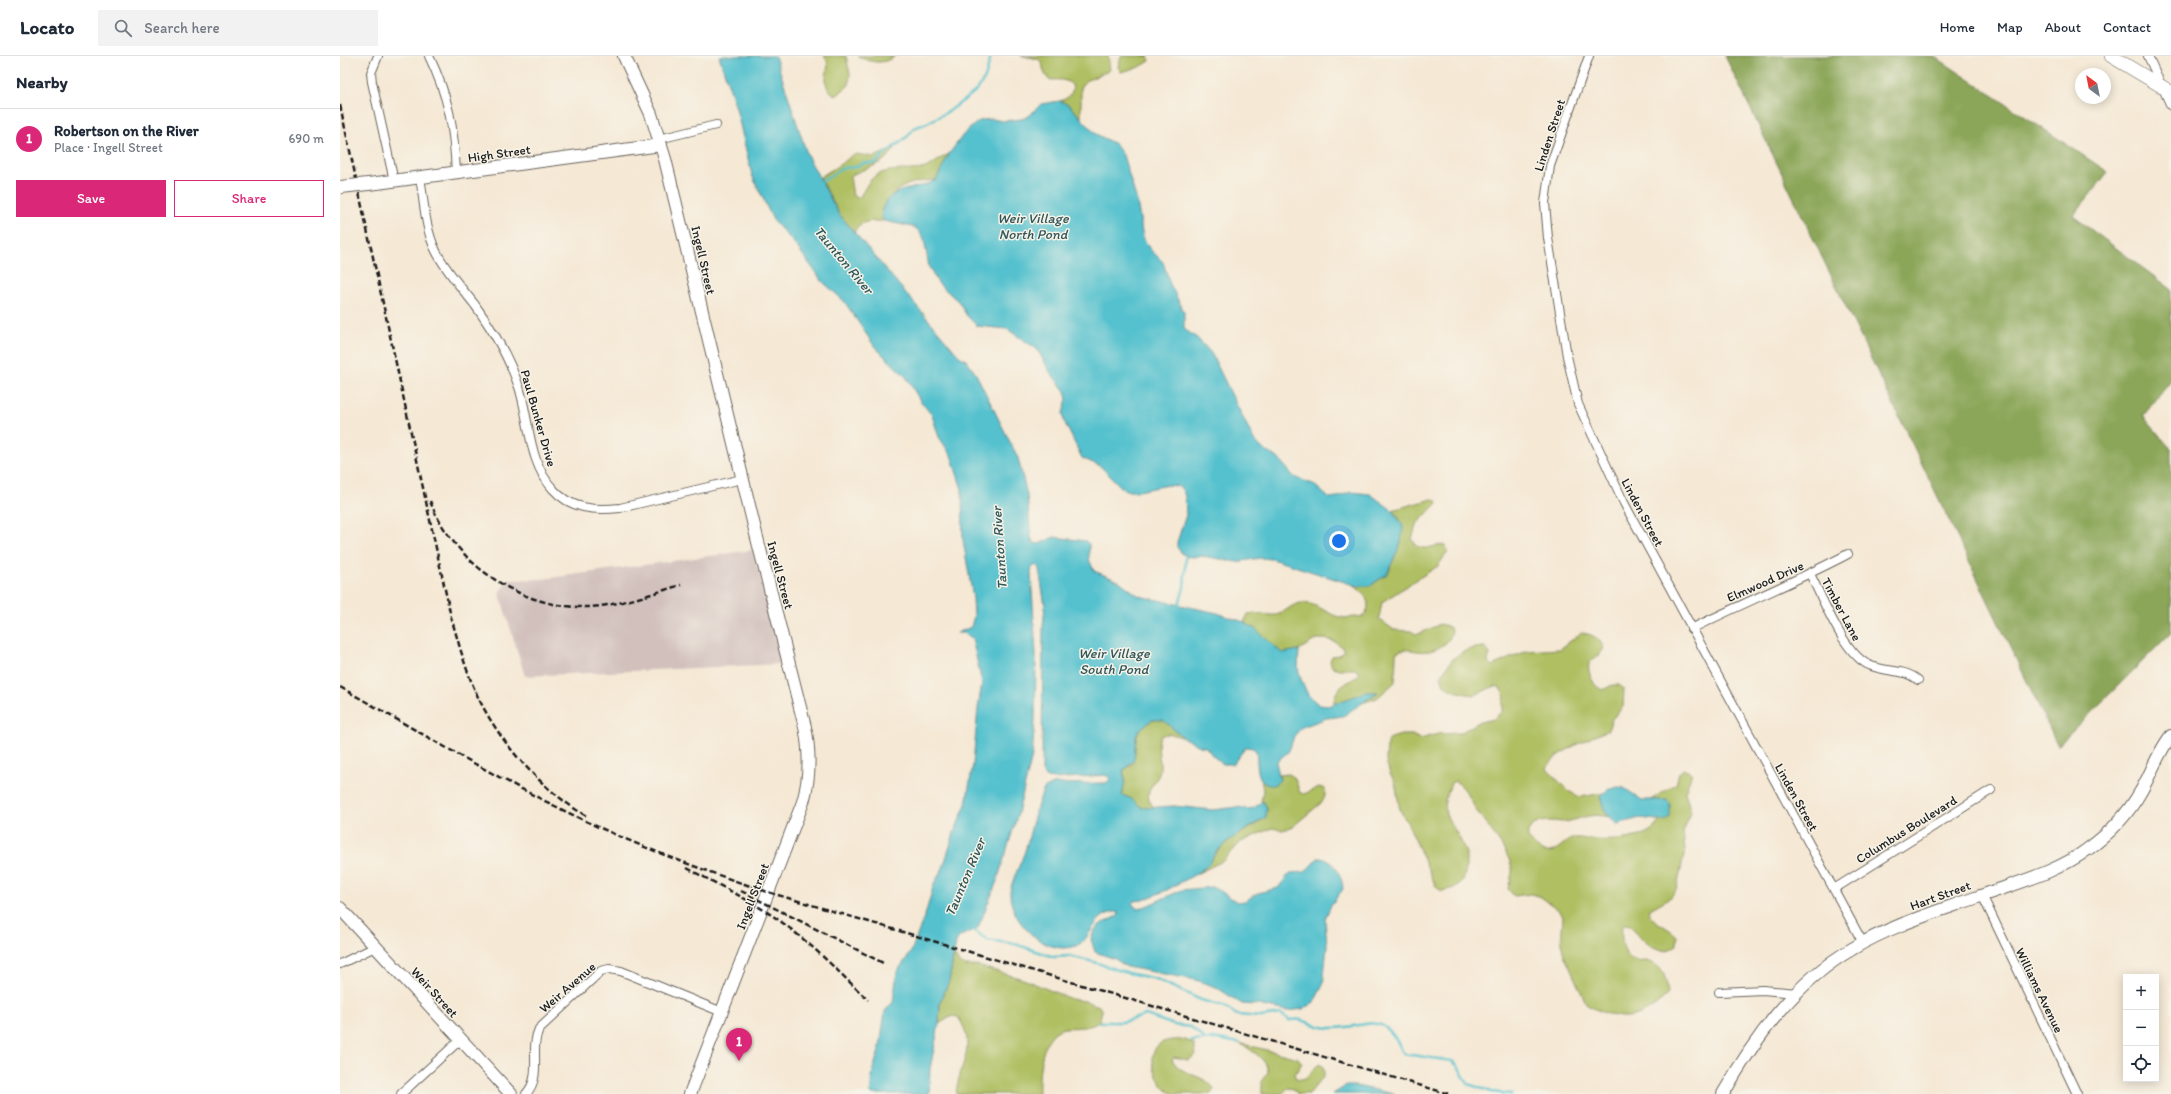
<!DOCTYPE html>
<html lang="en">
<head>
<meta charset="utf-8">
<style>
	:root { --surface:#fff; --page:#f2f2f3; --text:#1f2937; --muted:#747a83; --line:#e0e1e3; --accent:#db2777 }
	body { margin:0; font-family:Itim,sans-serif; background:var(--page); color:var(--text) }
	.controls { position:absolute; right:12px; bottom:12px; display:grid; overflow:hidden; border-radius:0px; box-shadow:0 2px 10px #0003 }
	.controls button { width:36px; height:36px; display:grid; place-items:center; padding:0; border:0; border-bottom:1px solid var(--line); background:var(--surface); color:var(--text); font:20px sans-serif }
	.compass { position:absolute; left:1735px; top:12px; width:36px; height:36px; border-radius:50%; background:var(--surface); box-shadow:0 2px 10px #0003; rotate:328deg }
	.you { position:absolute; left:999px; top:485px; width:14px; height:14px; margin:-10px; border:3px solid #fff; border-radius:50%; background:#1a73e8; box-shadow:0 0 0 6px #1a73e833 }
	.badge { display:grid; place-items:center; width:26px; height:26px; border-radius:50%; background:var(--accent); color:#fff; font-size:13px; font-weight:700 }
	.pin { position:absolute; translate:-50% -33px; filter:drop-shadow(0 1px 2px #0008) }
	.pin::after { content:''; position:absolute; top:21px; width:14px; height:12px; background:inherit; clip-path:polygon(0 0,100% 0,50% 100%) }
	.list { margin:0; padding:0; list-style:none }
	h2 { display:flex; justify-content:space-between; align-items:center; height:52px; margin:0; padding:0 16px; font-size:17px }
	h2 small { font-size:13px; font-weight:400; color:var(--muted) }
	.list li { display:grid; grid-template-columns:26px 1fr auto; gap:12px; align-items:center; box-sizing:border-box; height:60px; padding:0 16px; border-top:1px solid var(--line) }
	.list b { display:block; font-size:15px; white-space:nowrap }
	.list p { margin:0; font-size:13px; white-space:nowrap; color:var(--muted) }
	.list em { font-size:13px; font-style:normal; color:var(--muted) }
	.actions { display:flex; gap:8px; padding:12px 16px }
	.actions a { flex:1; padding:9px 0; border:1px solid var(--accent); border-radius:0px; text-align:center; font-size:14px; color:var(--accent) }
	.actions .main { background:var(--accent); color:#fff }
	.icon { flex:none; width:22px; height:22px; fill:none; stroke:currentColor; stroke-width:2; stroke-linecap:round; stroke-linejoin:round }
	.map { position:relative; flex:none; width:1831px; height:1038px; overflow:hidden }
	header { display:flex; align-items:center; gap:24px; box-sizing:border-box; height:56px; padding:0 20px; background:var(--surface); border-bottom:1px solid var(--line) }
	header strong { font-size:19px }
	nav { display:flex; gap:22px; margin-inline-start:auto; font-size:14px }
	.search { width:280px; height:36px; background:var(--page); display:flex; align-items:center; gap:10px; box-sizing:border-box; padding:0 14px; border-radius:0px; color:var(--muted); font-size:15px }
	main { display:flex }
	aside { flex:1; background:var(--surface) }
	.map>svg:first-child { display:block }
	.industrial { fill:#d1c0bc }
	.green { fill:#afbf62; stroke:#666e3f }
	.forest { fill:#8ba658; stroke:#54613a }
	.water { fill:#55c1ce; stroke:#386e75 }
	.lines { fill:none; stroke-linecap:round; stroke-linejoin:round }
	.stream { stroke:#55c1ce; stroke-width:2.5 }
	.street-casing { stroke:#68635c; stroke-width:10 }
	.secondary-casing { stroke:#68635c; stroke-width:14 }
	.primary-casing { stroke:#68635c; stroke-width:14 }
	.street { stroke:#fff; stroke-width:8 }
	.secondary { stroke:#fff; stroke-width:12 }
	.primary { stroke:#fff; stroke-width:13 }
	.rail { stroke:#1c1c1c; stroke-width:2.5; stroke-dasharray:6 3; stroke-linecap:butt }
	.secondary-bridge-casing { stroke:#68635c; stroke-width:14; stroke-linecap:butt }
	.secondary-bridge { stroke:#fff; stroke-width:12 }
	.labels { text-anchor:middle; stroke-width:3; stroke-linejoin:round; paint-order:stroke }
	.street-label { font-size:13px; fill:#1c1c1c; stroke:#f7f3e8 }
	.water-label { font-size:14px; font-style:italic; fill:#30565a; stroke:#f7f3e8 }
</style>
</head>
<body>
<header>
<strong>Locato</strong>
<div class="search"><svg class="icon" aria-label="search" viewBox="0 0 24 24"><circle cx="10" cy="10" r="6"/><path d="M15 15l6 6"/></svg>Search here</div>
<nav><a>Home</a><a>Map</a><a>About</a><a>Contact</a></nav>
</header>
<main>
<aside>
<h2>Nearby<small></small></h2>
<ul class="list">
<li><span class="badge">1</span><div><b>Robertson on the River</b><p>Place · Ingell Street</p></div><em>690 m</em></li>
</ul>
<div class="actions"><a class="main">Save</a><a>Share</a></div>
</aside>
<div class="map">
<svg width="1831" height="1038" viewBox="0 0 1831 1038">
	<rect width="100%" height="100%" fill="#f7f3e8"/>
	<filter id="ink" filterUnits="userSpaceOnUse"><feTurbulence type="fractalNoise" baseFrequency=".025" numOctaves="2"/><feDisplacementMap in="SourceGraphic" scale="8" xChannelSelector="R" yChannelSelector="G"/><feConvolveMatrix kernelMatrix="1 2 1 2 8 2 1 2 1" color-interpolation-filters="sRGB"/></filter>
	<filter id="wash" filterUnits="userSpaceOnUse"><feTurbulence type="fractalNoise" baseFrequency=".012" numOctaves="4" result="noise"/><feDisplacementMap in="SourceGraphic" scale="16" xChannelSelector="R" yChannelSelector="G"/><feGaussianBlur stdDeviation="0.9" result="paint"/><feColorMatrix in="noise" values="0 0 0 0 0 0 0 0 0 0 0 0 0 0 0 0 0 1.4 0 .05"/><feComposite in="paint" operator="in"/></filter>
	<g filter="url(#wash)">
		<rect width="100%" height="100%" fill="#f5e8d4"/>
		<polygon class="industrial" points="413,494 442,608 185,620 159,536 169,524 202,523"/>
		<g class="green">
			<path d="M 484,0 L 506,0 L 510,18 L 509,29 L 496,40 C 475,27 495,12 484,0 Z"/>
			<path d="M 518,0 L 555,0 C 544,9 530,7 518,0 Z"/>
			<path d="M 681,0 L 768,0 L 770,14 L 746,25 L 741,30 L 741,62 L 729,49 L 720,45 C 729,43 740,30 726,25 C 721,23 714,24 709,24 C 695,7 714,4 681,0 Z"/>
			<polygon points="781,0 808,0 810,5 800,11 781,16 778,11"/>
			<path d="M 555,92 C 544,110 526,111 510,120 L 513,140 L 519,142 C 524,135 527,126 534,121 C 549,110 568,117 585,112 C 594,109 601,101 609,98 L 596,124 C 568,126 556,129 541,155 L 544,165 C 533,165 518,164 514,177 L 499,158 L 480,121 L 504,106 L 512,99 L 517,98 L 534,101 Z"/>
			<path d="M 1092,443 L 1096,444 L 1097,447 L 1076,469 L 1072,483 C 1082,501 1093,486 1106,490 L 1108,495 L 1098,510 L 1042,546 L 1039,563 L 1054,574 L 1071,575 L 1076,578 L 1081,577 L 1100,568 L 1107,570 L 1112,573 C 1111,580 1109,585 1103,589 C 1081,604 1068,587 1056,597 L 1055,626 L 1037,642 L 1022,647 L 1037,636 L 994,647 C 994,629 1009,628 1020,618 L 1015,613 L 999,613 L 992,611 L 990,605 L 992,600 L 1000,599 L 1004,595 C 998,584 988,583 977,583 L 959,594 L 942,597 L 904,566 L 908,558 C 918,556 929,560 936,559 C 945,557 951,548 961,547 C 974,546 985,556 996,560 C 1004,563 1015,561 1024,560 C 1034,546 1023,535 1010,528 L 1030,530 L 1047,518 L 1050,513 L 1059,462 L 1052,454 Z"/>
			<path d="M 1241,577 C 1253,578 1259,582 1264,592 C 1257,606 1243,601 1251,621 C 1254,628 1256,631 1263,634 L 1272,629 L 1279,629 L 1284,633 L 1283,651 L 1272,663 L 1268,674 C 1253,681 1212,697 1207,713 L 1228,735 L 1240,741 L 1264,737 L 1260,741 L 1269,761 C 1254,757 1244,761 1230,765 C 1224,767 1216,765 1209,765 C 1191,766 1178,778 1197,791 C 1200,793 1202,796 1205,796 C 1217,798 1223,785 1234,782 C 1242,781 1248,784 1255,784 C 1274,785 1310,784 1319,765 L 1325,765 L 1322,744 L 1309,745 L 1336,728 L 1339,717 L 1343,713 L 1348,714 L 1352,718 L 1345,736 L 1351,756 L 1343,776 L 1345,794 L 1337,832 L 1331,841 L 1310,853 L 1309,859 C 1317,868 1328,871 1337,880 L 1337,889 L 1327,895 C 1304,891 1304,882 1288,868 L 1282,870 C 1281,882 1282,902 1296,905 C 1299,906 1303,905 1306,905 C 1323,908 1327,923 1328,938 C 1299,966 1282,967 1247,949 L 1224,899 L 1221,887 L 1223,861 L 1220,855 L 1201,841 L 1192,838 L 1174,840 L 1168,833 C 1169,827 1173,817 1172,812 C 1168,794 1148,771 1138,757 C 1130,745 1128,733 1115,725 L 1111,727 L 1105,744 L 1106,759 L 1120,783 L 1126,797 L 1126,814 L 1123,825 L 1114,832 L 1102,835 L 1096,831 L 1069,770 L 1060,754 L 1055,726 L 1050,718 L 1046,705 L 1047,687 L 1051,682 L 1061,679 L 1072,679 L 1080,683 L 1098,678 L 1120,677 L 1137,667 L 1154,663 L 1162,655 L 1164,639 L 1160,632 L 1155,630 L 1135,639 L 1127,638 L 1111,634 L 1104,629 L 1101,621 C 1111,601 1122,592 1145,591 L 1149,598 L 1148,606 L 1152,610 L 1186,595 L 1220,593 Z"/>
			<path d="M 818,663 L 823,664 L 844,682 C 803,666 825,703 819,718 C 814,730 801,737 814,751 L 805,753 L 782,739 L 785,721 L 783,715 L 793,707 C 798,687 790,668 818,663 Z"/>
			<path d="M 949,718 L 955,722 L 960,737 L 964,738 L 979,731 L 985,733 L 985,740 L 981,747 L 951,772 L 942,774 L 932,772 L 916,779 L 901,786 L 883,805 L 856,818 C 868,809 875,797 887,786 C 898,776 915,771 926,761 L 927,752 L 923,745 L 921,746 L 923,734 L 921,723 L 925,728 L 939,725 L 939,719 Z"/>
			<path d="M 614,898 L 619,907 L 626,910 L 638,910 L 683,923 L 731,943 L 745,945 L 759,950 L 762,955 L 759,966 C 747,973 738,971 725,972 C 701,975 698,1018 699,1038 L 616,1038 C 619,1008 638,990 618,961 L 612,960 L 599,968 L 600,946 L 609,925 Z"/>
			<path d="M 846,984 L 854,988 L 856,999 L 848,1004 L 834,1001 L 832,1003 C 841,1021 864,1017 874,1033 L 871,1038 C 860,1038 845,1038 834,1038 C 818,1034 803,997 821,987 C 828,983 838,984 846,984 Z"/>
			<path d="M 899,987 L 958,1002 L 962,1007 L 955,1018 L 957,1023 C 970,1025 971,1012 980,1008 L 984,1012 L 984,1020 L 969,1038 L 958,1038 L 954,1033 L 948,1032 L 942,1038 L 922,1038 L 922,1024 L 928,1016 C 927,1003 910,993 899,987 Z"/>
		</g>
		<polygon class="forest" points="1385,0 1594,0 1768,116 1733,160 1831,233 1831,325 1803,360 1831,393 1831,577 1718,690"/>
		<g class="water">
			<path d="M 379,0 L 435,0 L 468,101 L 499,158 L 619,300 L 626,304 L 636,318 L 678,402 L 687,439 L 691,482 L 694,487 L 699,488 L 714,481 L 746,485 L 749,488 L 749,503 L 754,515 L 779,525 L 799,540 L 877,557 L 904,566 L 915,573 L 942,597 L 959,594 L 958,611 L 960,621 L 968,639 L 979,649 L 988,650 L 1026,636 L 1038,636 L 1003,660 L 987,662 L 962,671 L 954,680 L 949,695 L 936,706 L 940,724 C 936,728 934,730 929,729 C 915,726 918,706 916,695 L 913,692 L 906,691 L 893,708 L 882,708 L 872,699 L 866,691 L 860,690 L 844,682 L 823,664 L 812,664 L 800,673 L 796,680 L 794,704 L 783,715 L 785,725 L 782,739 L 792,743 L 802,752 L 834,750 L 873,754 L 897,751 L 909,753 L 914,752 L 923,745 L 927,752 L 926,761 L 888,785 L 876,796 L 868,809 L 856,818 L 827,834 L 803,844 L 794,845 L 792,847 L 796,852 L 804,851 L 842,834 L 871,831 L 876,832 L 897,846 L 905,845 L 918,837 L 938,832 L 950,817 L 965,816 L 978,802 C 993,802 1002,818 1003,833 L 991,849 L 985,863 L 987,890 L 983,929 L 974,946 L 963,953 L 947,955 L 918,949 L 902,948 L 876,931 L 856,924 L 787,911 L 775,903 L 755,896 L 751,883 C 757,864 766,868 779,859 L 778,856 C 751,856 753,887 732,891 C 704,898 670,866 670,837 C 670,828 682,805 685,795 C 691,775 695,752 704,733 L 713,728 L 766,727 L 770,724 L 768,720 L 764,719 L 715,723 L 707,722 L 702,715 L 703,570 L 705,550 L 699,513 L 697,509 L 692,511 L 691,517 L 696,598 L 695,664 L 692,700 L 677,761 L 657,825 L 638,872 L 619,881 L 616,886 L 609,925 L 600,946 L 599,968 L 590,1013 L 589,1038 L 530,1038 L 533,1013 L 540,992 L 545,955 L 553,946 L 557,916 L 571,896 L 586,856 L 594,828 L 603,812 L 614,777 L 626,748 L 633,708 L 638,652 L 642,627 L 632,582 L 624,577 L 617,577 L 631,571 L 634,560 L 633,542 L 623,484 L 622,433 L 611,399 L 599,381 L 592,359 L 581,346 L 566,321 L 535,291 L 504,245 L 483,226 L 454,187 L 433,164 L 412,119 L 396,52 Z"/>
			<path d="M 720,45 L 729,49 L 756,78 L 775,88 L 783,99 L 797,145 L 803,182 L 809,192 L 823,206 L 830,228 L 844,256 L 844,273 L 857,282 L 871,297 L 914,384 L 925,395 L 938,402 L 954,421 L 973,428 L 989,442 L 997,441 L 1011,436 L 1030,438 L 1052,454 L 1063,470 L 1061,487 L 1047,518 L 1030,530 L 1017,530 L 932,503 L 920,502 L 897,506 L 863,500 L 850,501 L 842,498 L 837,491 L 837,486 L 846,459 L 845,440 L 842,433 L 837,430 L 828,429 L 799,435 L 789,435 L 781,431 L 760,410 L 742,402 L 724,365 L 723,357 L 727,343 L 725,335 L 710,316 L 697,293 L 667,273 L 637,270 L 627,260 L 619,246 L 598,227 L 589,211 L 584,183 L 579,175 L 574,171 L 544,165 C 537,156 547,140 558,136 C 571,131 582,132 596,124 L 609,98 L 623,79 L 635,68 L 641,64 L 652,63 L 663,65 L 682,63 L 689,60 L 701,48 Z"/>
			<polygon points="1278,731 1284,732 1302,744 1327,744 1330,748 1330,761 1325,765 1300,762 1277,768 1265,756 1260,741 1267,734"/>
			<polygon points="1006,1030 1016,1030 1055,1038 993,1038"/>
		</g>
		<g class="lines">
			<g class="stream">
				<polyline points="481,126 503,112 516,111 523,107 535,107 542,100 567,81 574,72 587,67 611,54 637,34 645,22 651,0"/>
				<polyline points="839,548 844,532 846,501"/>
				<path d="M 633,873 L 647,884 L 675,888 L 714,901 L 729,900 L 754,906 L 784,916 L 816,923 L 861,944 L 883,950 L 897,959 L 921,961 L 941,958 L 949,964 C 953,964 957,963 961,964 C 971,967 979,972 990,972 C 1026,974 1042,950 1062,995 L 1065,998 L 1112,1005 L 1118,1010 L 1128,1028 L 1152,1036 L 1172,1038"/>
				<polyline points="759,966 783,966 806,959 834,969 851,971 865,983"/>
				<polyline points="851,985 878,983 899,987"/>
			</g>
		</g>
	</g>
	<g filter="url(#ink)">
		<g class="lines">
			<defs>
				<g id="street">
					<polyline points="38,0 31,17 32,26 54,125"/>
					<path d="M 89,0 C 109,42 114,71 116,117"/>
					<polyline points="1249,0 1210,110 1205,147 1208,182 1227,300 1238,348 1284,447 1523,887"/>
					<polyline points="1808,0 1831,50"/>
					<polyline points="319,83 376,69"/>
					<path d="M 80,121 C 84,145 85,173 96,195 C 106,215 121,231 135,249 C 153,274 169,302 179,331 C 190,365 188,406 213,433 C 230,453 255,455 280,452 L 402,423"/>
					<path d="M 1470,518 C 1483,543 1504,598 1529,609 C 1546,617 1564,612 1578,624"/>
					<path d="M 1351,573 C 1403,547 1457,525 1508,498"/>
					<polyline points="1494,833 1651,734"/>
					<polyline points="1642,839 1737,1038"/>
					<polyline points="0,908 35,891"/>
					<polyline points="1379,936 1423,934 1457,937"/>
					<polyline points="61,1038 120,984"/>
					<path d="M 186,1038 C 203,1020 189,993 199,973 L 261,915 L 269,913 L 281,915 L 382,956"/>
				</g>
				<g id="secondary">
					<path d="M 284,0 L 311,58 L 325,103 L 416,478 L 465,671 C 470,696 470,722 463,746 L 350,1038"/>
					<polyline points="37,127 321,89"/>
					<polyline points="0,852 171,1038"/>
					<path d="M 1383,1038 C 1415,982 1455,926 1512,893 C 1550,870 1593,857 1635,842 C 1672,828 1715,818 1748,793 C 1769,778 1788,758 1801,735 C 1811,718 1818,696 1831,680"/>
				</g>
				<polyline id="primary" points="1771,0 1831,36"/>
			</defs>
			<use href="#street" class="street-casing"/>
			<use href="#secondary" class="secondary-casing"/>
			<use href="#primary" class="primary-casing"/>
			<use href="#street" class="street"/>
			<use href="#secondary" class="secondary"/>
			<use href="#primary" class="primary"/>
			<g class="rail">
				<path d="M 0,49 L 111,561 C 119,588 126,616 138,641 C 161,689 202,734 248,761"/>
				<path d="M 90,445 C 116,513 194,562 267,549 C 292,545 317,536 341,529"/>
				<path d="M 0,631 C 71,671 142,714 215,750 C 283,785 356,812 428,836 L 1109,1038"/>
				<path d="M 347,812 C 378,829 411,844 440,865 C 472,888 500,917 528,944"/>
				<polyline points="401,835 545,908"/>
			</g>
			<defs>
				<polyline id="secondary-bridge" points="1,131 37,127"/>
			</defs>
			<use href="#secondary-bridge" class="secondary-bridge-casing"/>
			<use href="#secondary-bridge" class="secondary-bridge"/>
		</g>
	</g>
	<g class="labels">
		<g class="street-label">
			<text transform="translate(1209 79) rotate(-72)" y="5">Linden Street</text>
			<text transform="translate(159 97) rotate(-8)" y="5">High Street</text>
			<text transform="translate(364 204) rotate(77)" y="5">Ingell Street</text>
			<text transform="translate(199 362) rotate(74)" y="5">Paul Bunker Drive</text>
			<text transform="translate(1303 456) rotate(62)" y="5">Linden Street</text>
			<text transform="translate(441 519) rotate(75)" y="5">Ingell Street</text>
			<text transform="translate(1425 525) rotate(-24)" y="5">Elmwood Drive</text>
			<text transform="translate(1502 553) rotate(62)" y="5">Timber Lane</text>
			<text transform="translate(1457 741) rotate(61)" y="5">Linden Street</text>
			<text transform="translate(1566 773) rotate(-32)" y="5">Columbus Boulevard</text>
			<text transform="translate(1600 839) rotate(-20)" y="5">Hart Street</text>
			<text transform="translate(412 840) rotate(-69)" y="5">Ingell Street</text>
			<text transform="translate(227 931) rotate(-41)" y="5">Weir Avenue</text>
			<text transform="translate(1700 934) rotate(64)" y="5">Williams Avenue</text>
			<text transform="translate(95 936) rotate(48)" y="5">Weir Street</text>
		</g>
		<g class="water-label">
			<text x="693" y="167">Weir Village<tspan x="693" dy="16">North Pond</tspan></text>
			<text transform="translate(504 204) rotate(50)" y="5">Taunton River</text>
			<text transform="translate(659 492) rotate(-94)" y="5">Taunton River</text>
			<text x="774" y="602">Weir Village<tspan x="774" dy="16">South Pond</tspan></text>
			<text transform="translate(625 821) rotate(-67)" y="5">Taunton River</text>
		</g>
	</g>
</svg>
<div class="controls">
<button>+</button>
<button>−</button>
<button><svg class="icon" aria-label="locate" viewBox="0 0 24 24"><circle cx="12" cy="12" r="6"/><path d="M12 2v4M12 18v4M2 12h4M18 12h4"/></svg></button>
</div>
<svg class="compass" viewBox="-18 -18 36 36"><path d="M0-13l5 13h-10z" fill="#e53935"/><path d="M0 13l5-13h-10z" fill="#747a83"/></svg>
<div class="you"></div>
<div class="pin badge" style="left:399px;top:1005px">1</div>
</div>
</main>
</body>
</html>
